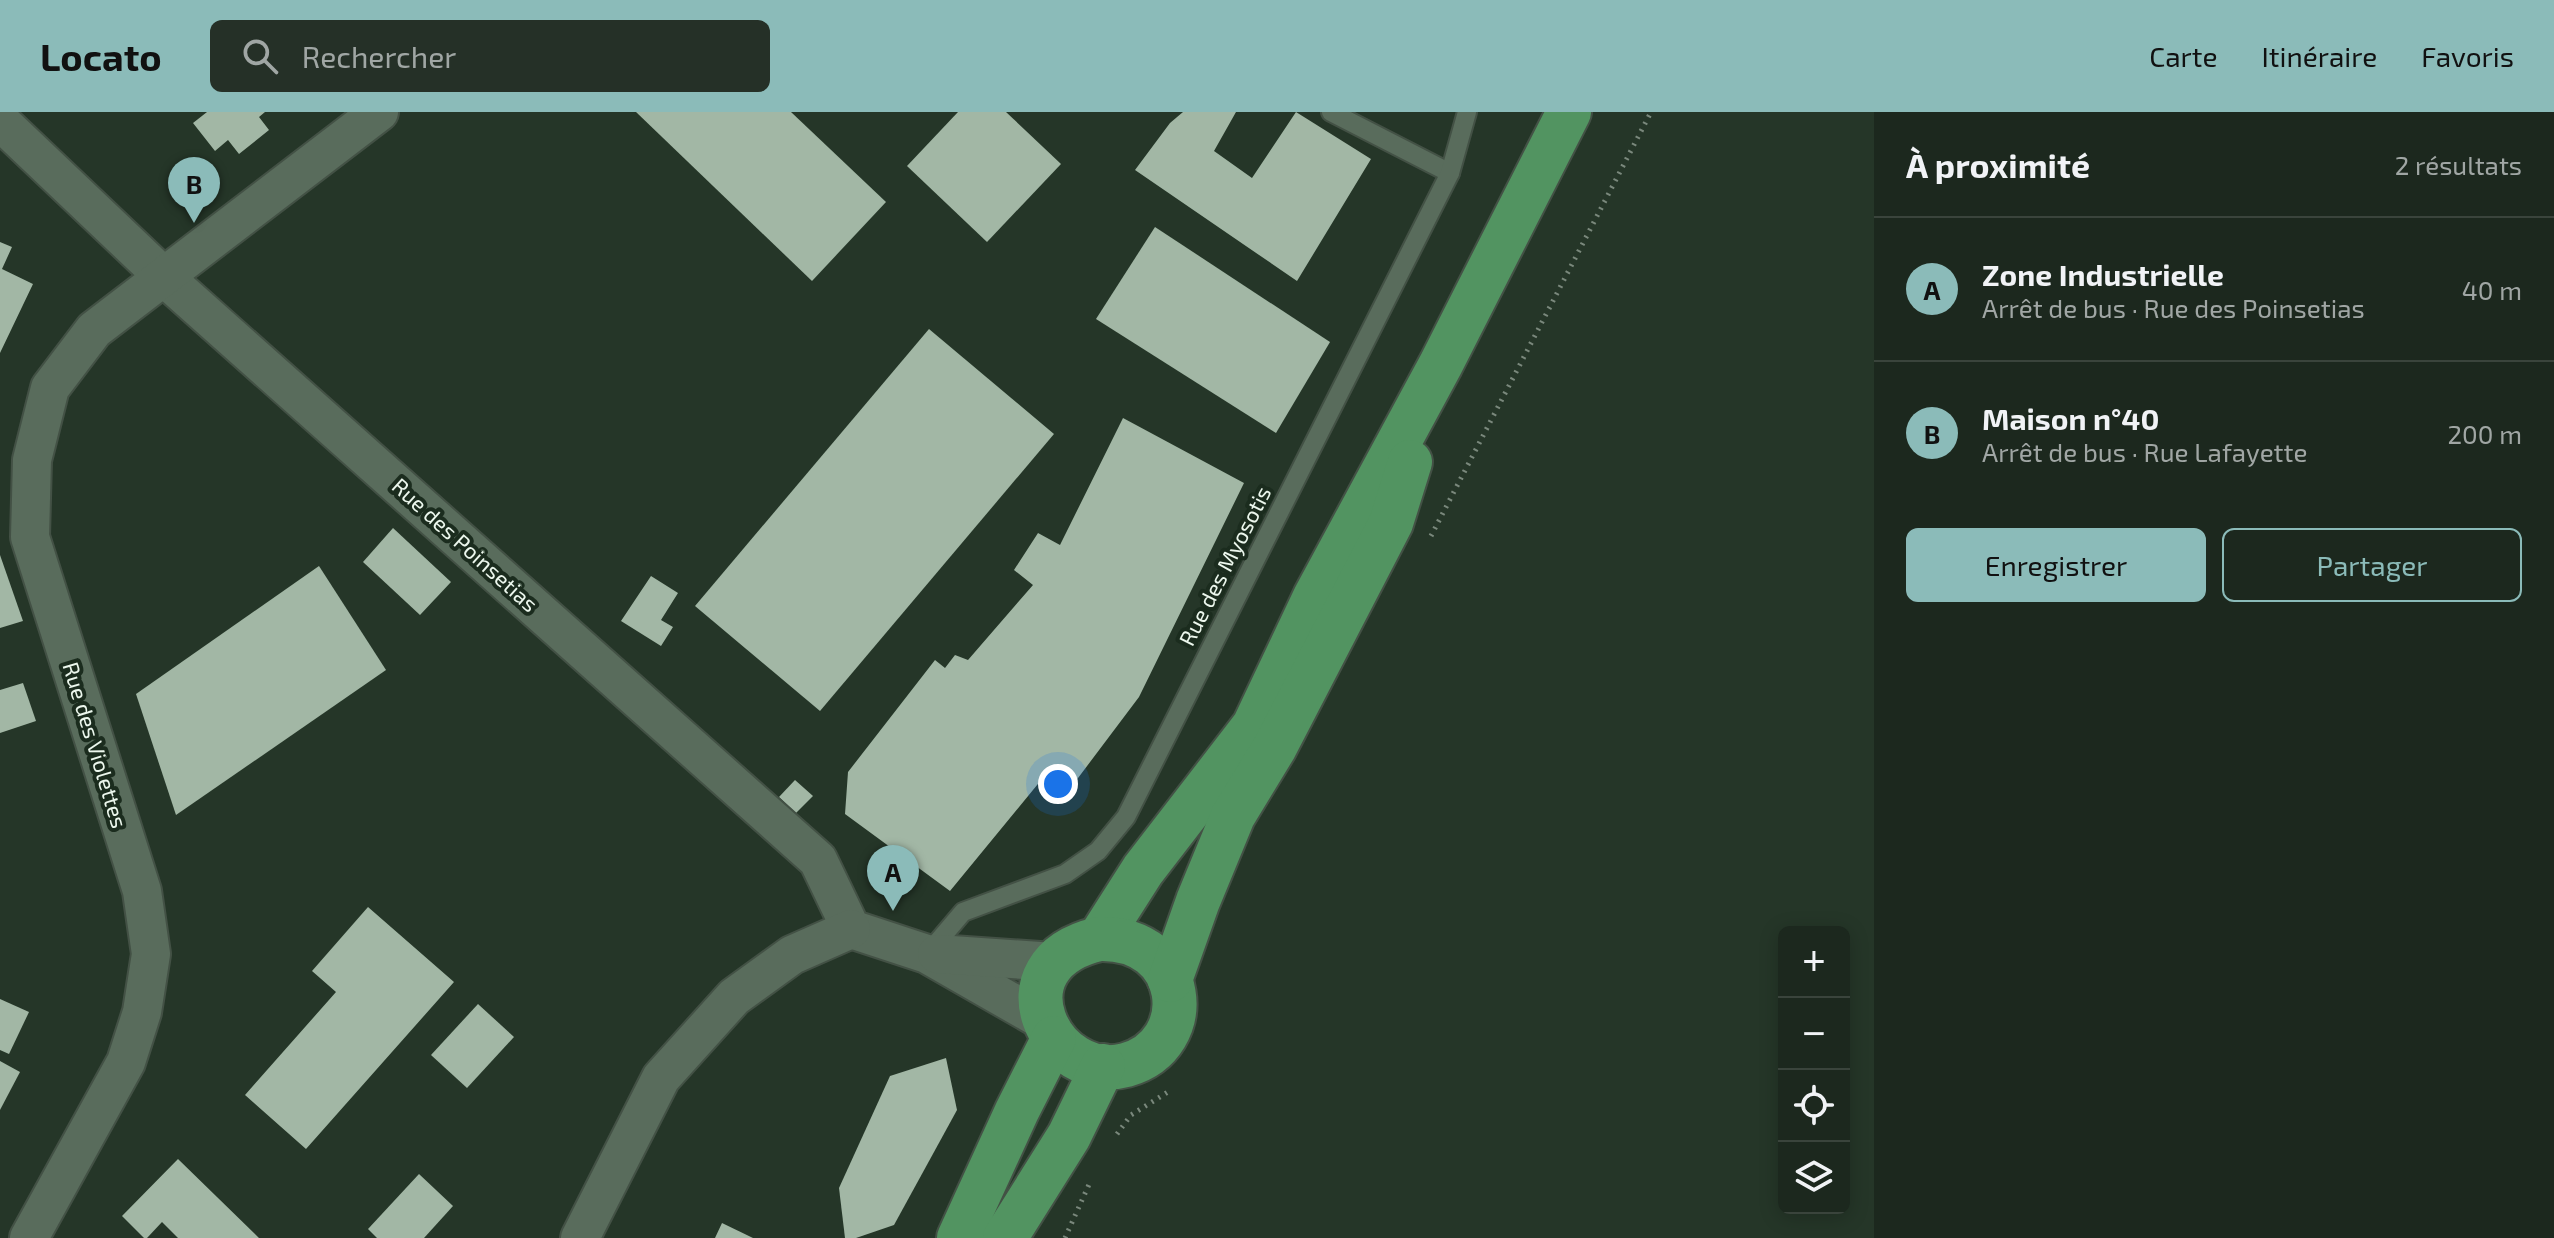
<!DOCTYPE html>
<html lang="fr">
<head>
<meta charset="utf-8">
<style>
	:root { --surface:#1c281e; --page:#253027; --text:#f1f3f6; --muted:#a0a6a4; --line:#3a443c; --accent:#8bbbb9 }
	body { margin:0; font-family:"Exo 2",sans-serif; background:var(--page); color:var(--text) }
	.controls { position:absolute; right:24px; bottom:24px; display:grid; overflow:hidden; border-radius:12px; box-shadow:0 4px 20px #0003 }
	.controls button { width:72px; height:72px; display:grid; place-items:center; padding:0; border:0; border-bottom:2px solid var(--line); background:var(--surface); color:var(--text); font:40px sans-serif }
	.you { position:absolute; left:1058px; top:672px; width:28px; height:28px; margin:-20px; border:6px solid #fff; border-radius:50%; background:#1a73e8; box-shadow:0 0 0 12px #1a73e833 }
	.badge { display:grid; place-items:center; width:52px; height:52px; border-radius:50%; background:var(--accent); color:#111; font-size:26px; font-weight:700 }
	.pin { position:absolute; translate:-50% -66px; filter:drop-shadow(0 2px 4px #0008) }
	.pin::after { content:''; position:absolute; top:42px; width:28px; height:24px; background:inherit; clip-path:polygon(0 0,100% 0,50% 100%) }
	.list { margin:0; padding:0; list-style:none }
	h2 { display:flex; justify-content:space-between; align-items:center; height:104px; margin:0; padding:0 32px; font-size:34px }
	h2 small { font-size:26px; font-weight:400; color:var(--muted) }
	.list li { display:grid; grid-template-columns:52px 1fr auto; gap:24px; align-items:center; box-sizing:border-box; height:144px; padding:0 32px; border-top:2px solid var(--line) }
	.list b { display:block; font-size:30px; white-space:nowrap }
	.list p { margin:0; font-size:26px; white-space:nowrap; color:var(--muted) }
	.list em { font-size:26px; font-style:normal; color:var(--muted) }
	.actions { display:flex; gap:16px; padding:24px 32px }
	.actions a { flex:1; padding:18px 0; border:2px solid var(--accent); border-radius:12px; text-align:center; font-size:28px; color:var(--accent) }
	.actions .main { background:var(--accent); color:#111 }
	.icon { flex:none; width:44px; height:44px; fill:none; stroke:currentColor; stroke-width:2; stroke-linecap:round; stroke-linejoin:round }
	.map { position:relative; flex:none; width:1874px; height:1126px; overflow:hidden }
	header { display:flex; align-items:center; gap:48px; box-sizing:border-box; height:112px; padding:0 40px; background:var(--accent); color:#111 }
	header strong { font-size:38px }
	nav { display:flex; gap:44px; margin-inline-start:auto; font-size:28px }
	.search { width:560px; height:72px; background:var(--page); display:flex; align-items:center; gap:20px; box-sizing:border-box; padding:0 28px; border-radius:12px; color:var(--muted); font-size:30px }
	main { display:flex }
	aside { flex:1; background:var(--surface) }
	.map>svg:first-child { display:block }
	.building { fill:#a2b7a5 }
	.lines { fill:none; stroke-linecap:round; stroke-linejoin:round }
	.service-casing { stroke:#435145; stroke-width:22 }
	.minor-casing { stroke:#435145; stroke-width:42 }
	.primary-casing { stroke:#435145; stroke-width:48 }
	.path { stroke:#7a887c; stroke-width:5; stroke-dasharray:2 6; stroke-linecap:butt }
	.service { stroke:#596c5c; stroke-width:18 }
	.minor { stroke:#596c5c; stroke-width:38 }
	.primary { stroke:#529461; stroke-width:44 }
	.labels { text-anchor:middle; stroke-width:8; stroke-linejoin:round; paint-order:stroke }
	.street-label { font-size:22px; fill:#ecf7ed; stroke:#1b2c1e }
</style>
</head>
<body>
<header>
<strong>Locato</strong>
<div class="search"><svg class="icon" aria-label="search" viewBox="0 0 24 24"><circle cx="10" cy="10" r="6"/><path d="M15 15l6 6"/></svg>Rechercher</div>
<nav><a>Carte</a><a>Itinéraire</a><a>Favoris</a></nav>
</header>
<main>
<div class="map">
<svg width="1874" height="1126" viewBox="0 0 1874 1126">
	<rect width="100%" height="100%" fill="#253628"/>
	<g class="building">
		<polygon points="207,0 265,0 259,5 269,18 239,42 228,28 215,39 193,11"/>
		<polygon points="636,0 791,0 886,90 812,169"/>
		<polygon points="958,0 1006,0 1061,52 987,130 907,54"/>
		<polygon points="1183,0 1236,0 1214,39 1252,66 1296,0 1371,47 1297,169 1135,58 1170,11"/>
		<polygon points="1155,115 1330,230 1276,321 1096,207"/>
		<polygon points="0,130 12,135 2,157 33,172 0,241"/>
		<polygon points="929,217 1054,322 820,599 695,494"/>
		<polygon points="1123,306 1244,371 1139,585 1066,682 1042,667 950,779 845,702 848,660 935,548 945,556 955,543 968,548 1033,473 1014,458 1038,421 1060,433"/>
		<polygon points="393,416 451,470 420,503 363,450"/>
		<polygon points="0,443 23,509 0,516"/>
		<polygon points="319,454 386,558 176,703 136,582"/>
		<polygon points="651,464 678,481 661,508 673,515 661,534 621,509"/>
		<polygon points="23,571 36,609 0,621 0,578"/>
		<polygon points="795,668 813,684 796,701 779,685"/>
		<polygon points="368,795 454,870 306,1037 245,983 336,880 312,859"/>
		<polygon points="0,887 29,900 9,942 0,938"/>
		<polygon points="478,892 514,925 467,976 431,943"/>
		<polygon points="946,946 957,998 894,1113 856,1126 845,1126 839,1076 890,964"/>
		<polygon points="0,949 20,960 0,998"/>
		<polygon points="178,1047 259,1126 178,1126 162,1110 147,1126 144,1126 122,1104"/>
		<polygon points="419,1062 453,1094 424,1126 377,1126 368,1117"/>
		<polygon points="722,1111 753,1126 715,1126"/>
	</g>
	<g class="lines">
		<defs>
			<g id="service">
				<polyline points="1331,0 1450,61"/>
				<polyline points="929,840 963,800 1065,762 1098,739 1126,705 1450,61 1467,0"/>
			</g>
			<g id="minor">
				<polyline points="0,9 164,165 818,748 851,817 927,842 1044,909"/>
				<polyline points="937,842 1054,850"/>
				<polyline points="29,1126 126,950 142,900 151,842 142,779 30,425 32,348 50,276 94,218 379,0"/>
				<polyline points="580,1126 661,966 734,885 792,843 851,817"/>
			</g>
			<g id="primary">
				<polyline points="1099,827 1143,758 1254,614 1315,485 1441,252 1569,0"/>
				<path d="M 1099,827 C 1188,824 1200,932 1126,953 C 1052,973 991,852 1099,827 Z"/>
				<polyline points="1170,868 1198,789 1233,704 1275,635 1391,411 1410,350"/>
				<polyline points="959,1126 1017,999 1054,926"/>
				<polyline points="1005,1126 1069,1024 1103,954"/>
			</g>
		</defs>
		<use href="#service" class="service-casing"/>
		<use href="#minor" class="minor-casing"/>
		<use href="#primary" class="primary-casing"/>
		<g class="path">
			<polyline points="1431,424 1651,0"/>
			<polyline points="1117,1022 1131,1003 1171,978"/>
			<polyline points="1065,1126 1091,1068"/>
		</g>
		<use href="#service" class="service"/>
		<use href="#minor" class="minor"/>
		<use href="#primary" class="primary"/>
	</g>
	<g class="labels">
		<g class="street-label">
			<text transform="translate(465 433) rotate(42)" y="8">Rue des Poinsetias</text>
			<text transform="translate(1225 454) rotate(-63)" y="8">Rue des Myosotis</text>
			<text transform="translate(95 633) rotate(73)" y="8">Rue des Violettes</text>
		</g>
	</g>
</svg>
<div class="controls">
<button>+</button>
<button>−</button>
<button><svg class="icon" aria-label="locate" viewBox="0 0 24 24"><circle cx="12" cy="12" r="6"/><path d="M12 2v4M12 18v4M2 12h4M18 12h4"/></svg></button>
<button><svg class="icon" aria-label="layers" viewBox="0 0 24 24"><path d="M12 4l9 5-9 5-9-5zM3 14l9 5 9-5"/></svg></button>
</div>
<div class="you"></div>
<div class="pin badge" style="left:893px;top:799px">A</div>
<div class="pin badge" style="left:194px;top:111px">B</div>
</div>
<aside>
<h2>À proximité<small>2 résultats</small></h2>
<ul class="list">
<li><span class="badge">A</span><div><b>Zone Industrielle</b><p>Arrêt de bus · Rue des Poinsetias</p></div><em>40 m</em></li>
<li><span class="badge">B</span><div><b>Maison n°40</b><p>Arrêt de bus · Rue Lafayette</p></div><em>200 m</em></li>
</ul>
<div class="actions"><a class="main">Enregistrer</a><a>Partager</a></div>
</aside>
</main>
</body>
</html>
